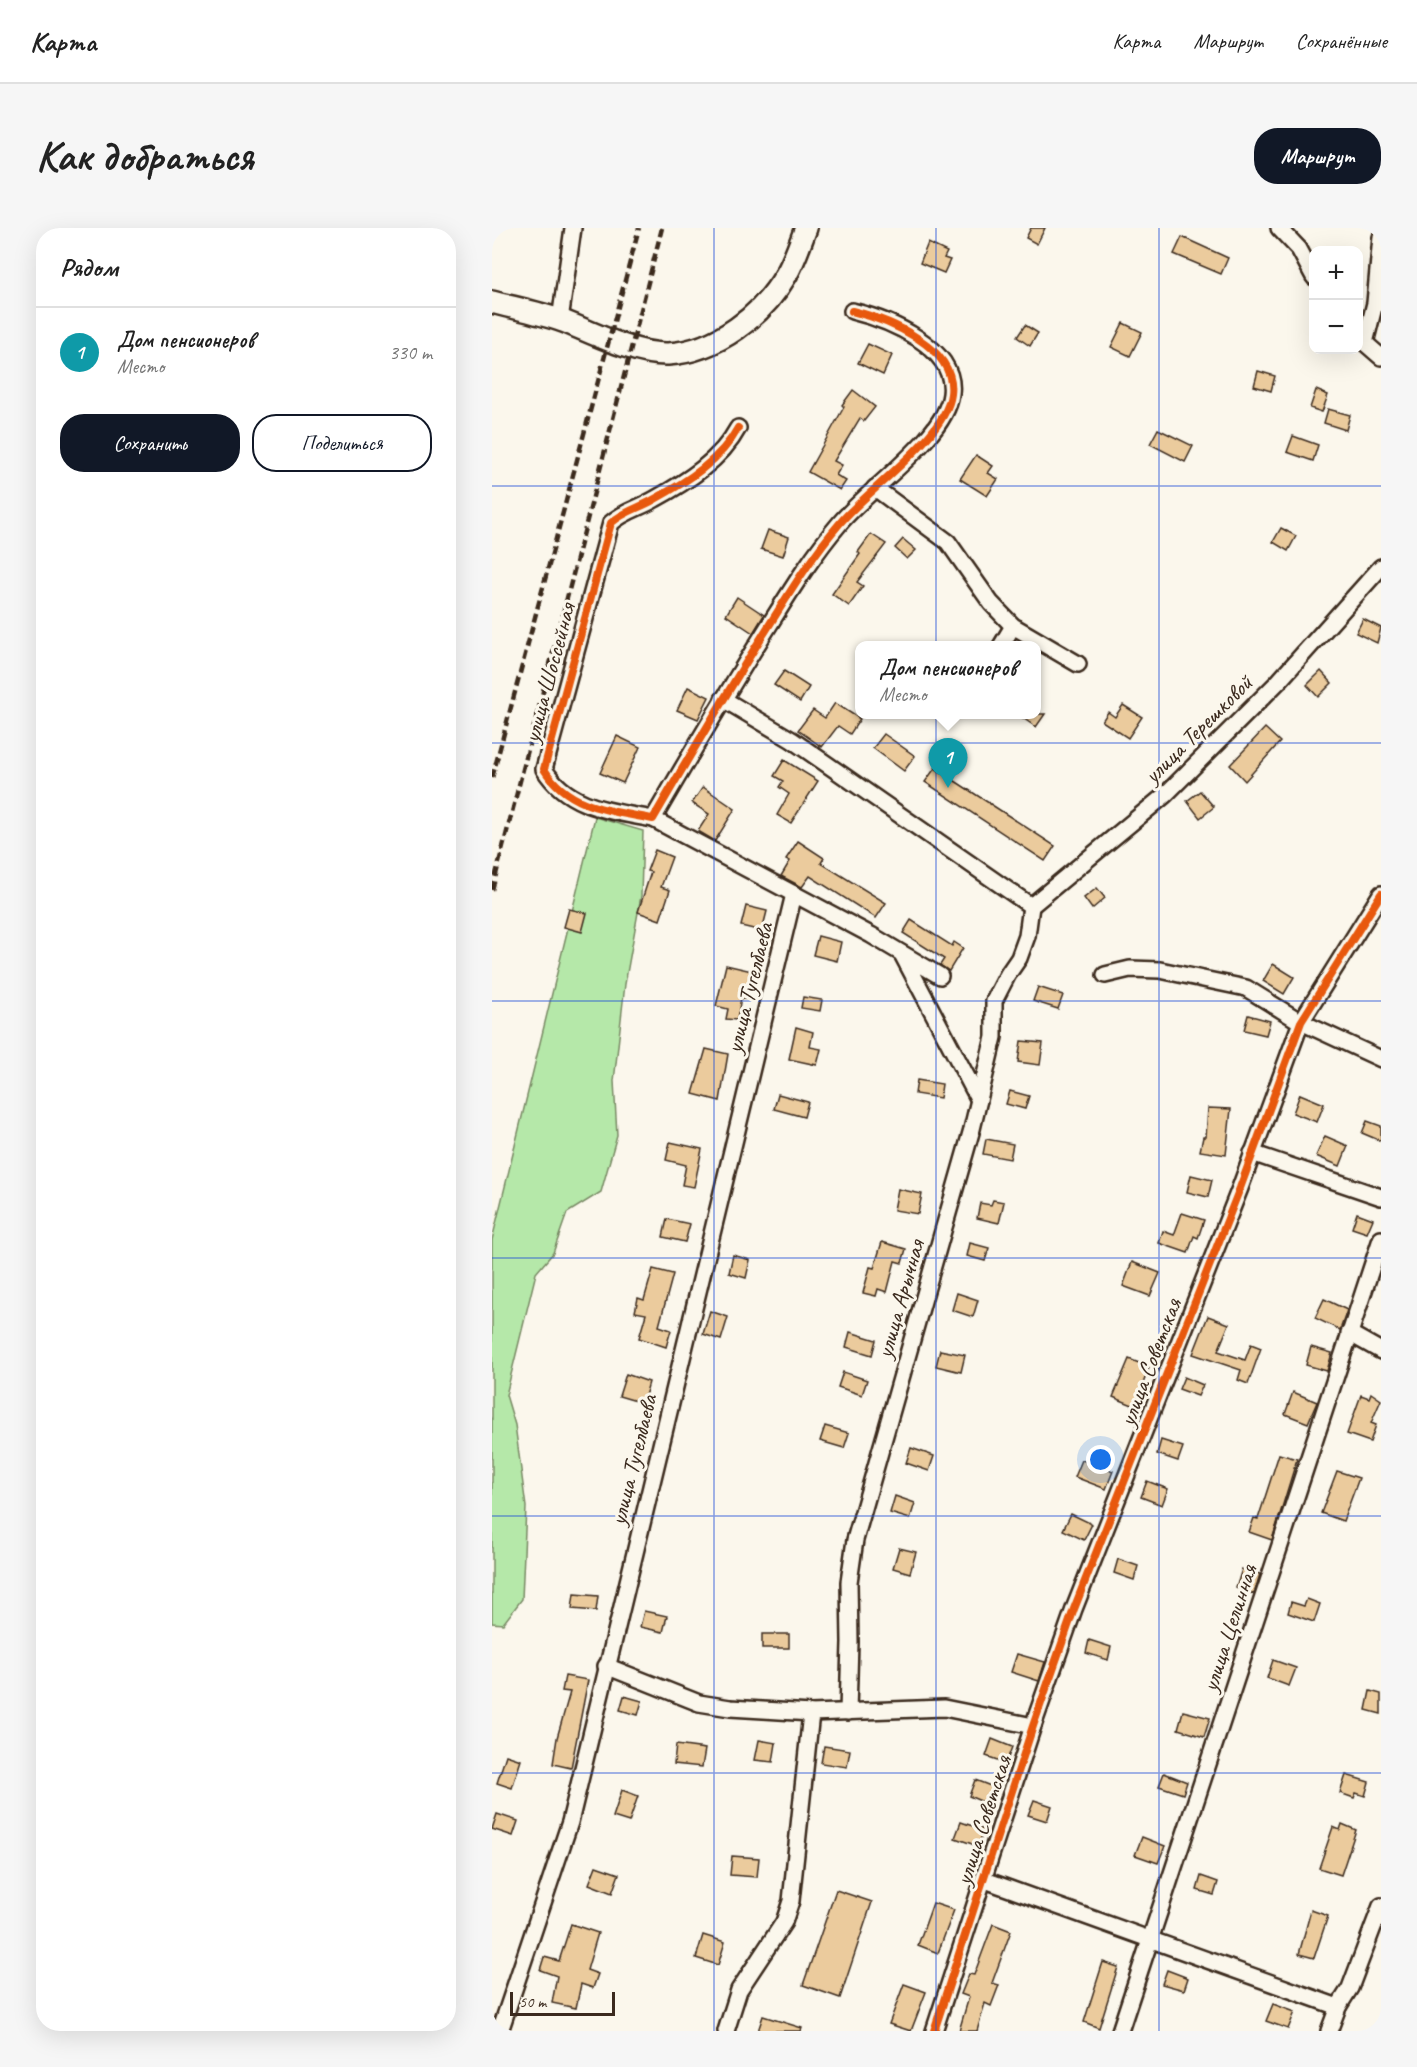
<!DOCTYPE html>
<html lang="ru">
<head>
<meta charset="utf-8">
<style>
	:root { --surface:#fff; --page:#f6f6f6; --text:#222; --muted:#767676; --line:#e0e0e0; --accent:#111827 }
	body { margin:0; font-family:Caveat,sans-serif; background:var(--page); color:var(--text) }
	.controls { position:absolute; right:18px; top:18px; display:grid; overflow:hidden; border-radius:12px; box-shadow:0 6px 24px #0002 }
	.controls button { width:54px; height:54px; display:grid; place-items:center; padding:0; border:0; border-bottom:2px solid var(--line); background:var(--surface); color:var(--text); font:30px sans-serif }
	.scale { position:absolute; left:18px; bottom:15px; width:105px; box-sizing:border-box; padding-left:6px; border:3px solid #3b2a1e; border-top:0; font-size:16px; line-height:21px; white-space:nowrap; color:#3b2a1e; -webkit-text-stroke:4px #fbf7ec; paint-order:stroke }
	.you { position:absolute; left:609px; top:1232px; width:21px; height:21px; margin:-15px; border:4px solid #fff; border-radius:50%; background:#1a73e8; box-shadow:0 0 0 9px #1a73e833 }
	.badge { display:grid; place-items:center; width:39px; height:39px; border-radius:50%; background:var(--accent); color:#fff; font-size:20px; font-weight:700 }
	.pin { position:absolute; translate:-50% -50px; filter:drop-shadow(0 2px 3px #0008) }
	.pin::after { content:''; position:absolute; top:32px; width:21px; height:18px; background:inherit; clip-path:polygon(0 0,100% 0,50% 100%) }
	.popup { position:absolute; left:363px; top:413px; width:186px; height:78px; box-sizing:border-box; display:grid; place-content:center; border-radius:12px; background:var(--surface); filter:drop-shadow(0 2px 4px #0005); font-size:20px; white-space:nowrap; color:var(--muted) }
	.popup b { font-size:22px; color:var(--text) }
	.popup::after { content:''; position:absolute; left:50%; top:100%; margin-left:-12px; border:12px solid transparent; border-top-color:var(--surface) }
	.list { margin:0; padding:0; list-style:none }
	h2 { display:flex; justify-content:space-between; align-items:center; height:78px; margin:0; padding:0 24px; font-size:26px }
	h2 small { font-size:20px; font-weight:400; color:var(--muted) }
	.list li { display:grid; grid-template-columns:39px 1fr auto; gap:18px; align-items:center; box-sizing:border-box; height:90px; padding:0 24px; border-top:2px solid var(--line) }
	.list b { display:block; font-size:22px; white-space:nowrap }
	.list p { margin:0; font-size:20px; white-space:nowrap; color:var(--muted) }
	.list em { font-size:20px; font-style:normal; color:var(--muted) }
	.actions { display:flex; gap:12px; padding:18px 24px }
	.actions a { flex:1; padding:14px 0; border:2px solid var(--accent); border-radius:24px; text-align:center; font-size:21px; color:var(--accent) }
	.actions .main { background:var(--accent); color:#fff }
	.map { position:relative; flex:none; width:889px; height:1803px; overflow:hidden; border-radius:24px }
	header { display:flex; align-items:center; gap:36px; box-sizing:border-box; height:84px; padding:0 30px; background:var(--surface); border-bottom:2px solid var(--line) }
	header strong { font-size:28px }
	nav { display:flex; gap:33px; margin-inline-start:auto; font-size:21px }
	.intro { display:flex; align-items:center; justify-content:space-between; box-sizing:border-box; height:144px; padding:0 36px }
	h1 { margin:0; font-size:42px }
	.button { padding:15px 27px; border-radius:24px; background:var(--accent); color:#fff; font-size:21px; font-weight:700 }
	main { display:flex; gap:36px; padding:0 36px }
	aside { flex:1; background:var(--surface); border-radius:24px; box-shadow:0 6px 24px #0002 }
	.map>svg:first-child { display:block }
	.green { fill:#b5e8a9; stroke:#788964; stroke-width:1.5 }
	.building { fill:#ebcb9d; stroke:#3b2a1e; stroke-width:1.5 }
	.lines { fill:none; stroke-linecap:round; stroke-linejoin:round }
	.street-casing { stroke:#3b2a1e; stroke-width:20 }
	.secondary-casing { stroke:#3b2a1e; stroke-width:26 }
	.street { stroke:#fbf7ec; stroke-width:15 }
	.secondary { stroke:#fbf7ec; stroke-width:21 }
	.rail { stroke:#3b2a1e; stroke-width:4.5; stroke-dasharray:9 4.5; stroke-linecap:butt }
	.cycleway-casing { stroke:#fbf7ec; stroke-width:11 }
	.cycleway { stroke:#e8590c; stroke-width:8 }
	.grid { fill:none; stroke:#1d4ed8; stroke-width:1.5; stroke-opacity:0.55 }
	.labels { text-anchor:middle; stroke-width:6; stroke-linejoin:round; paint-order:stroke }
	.street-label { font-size:24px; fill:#3b2a1e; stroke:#fbf7ec }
</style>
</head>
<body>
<header>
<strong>Карта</strong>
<nav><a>Карта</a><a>Маршрут</a><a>Сохранённые</a></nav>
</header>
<div class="intro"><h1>Как добраться</h1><a class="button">Маршрут</a></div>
<main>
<aside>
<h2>Рядом<small></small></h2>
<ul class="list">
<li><span class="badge" style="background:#0f9aa8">1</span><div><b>Дом пенсионеров</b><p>Место</p></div><em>330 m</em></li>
</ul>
<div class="actions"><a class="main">Сохранить</a><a>Поделиться</a></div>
</aside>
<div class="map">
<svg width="889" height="1803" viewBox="0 0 889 1803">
	<rect width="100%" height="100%" fill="#fbf7ec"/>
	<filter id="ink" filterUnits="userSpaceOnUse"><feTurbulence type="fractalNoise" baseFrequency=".0167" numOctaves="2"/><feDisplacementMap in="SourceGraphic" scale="12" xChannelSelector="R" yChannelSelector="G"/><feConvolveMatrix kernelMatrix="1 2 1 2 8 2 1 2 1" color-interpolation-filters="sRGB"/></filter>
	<g filter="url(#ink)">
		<polygon class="green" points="103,589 151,603 149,668 133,756 122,853 125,907 109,964 75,985 61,1025 44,1045 14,1167 23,1197 34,1279 30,1371 11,1396 0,1395 0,1012"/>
		<g class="building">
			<polygon points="539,0 553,0 545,16 534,10"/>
			<polygon points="690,9 736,30 729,46 682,26"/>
			<polygon points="436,15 455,24 452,30 458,32 452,45 428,35"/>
			<polygon points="631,95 650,104 638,128 619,119"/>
			<polygon points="533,97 546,105 538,118 525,109"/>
			<polygon points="376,116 400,127 391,147 366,135"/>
			<polygon points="766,143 783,148 779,163 762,158"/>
			<polygon points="361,162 383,179 372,193 368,190 342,233 350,237 344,247 354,253 348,262 316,244 352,179 350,177"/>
			<polygon points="824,162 836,167 830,184 818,180"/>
			<polygon points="836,181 858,187 854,202 832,195"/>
			<polygon points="666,201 701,218 693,234 658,216"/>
			<polygon points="801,208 826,217 821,233 795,224"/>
			<polygon points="484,227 501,238 496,245 506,251 495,268 468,251"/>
			<polygon points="789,300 804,308 796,323 781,314"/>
			<polygon points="276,302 297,309 291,328 269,321"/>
			<polygon points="379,306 394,316 365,354 371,358 357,378 340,366 368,326 366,324"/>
			<polygon points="411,311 424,322 415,331 403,320"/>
			<polygon points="245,369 272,387 261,405 234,387"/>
			<polygon points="871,391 889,400 885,415 864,405"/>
			<polygon points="292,443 317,459 308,474 282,457"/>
			<polygon points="829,443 840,455 826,469 815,457"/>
			<polygon points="196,459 217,469 206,491 185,482"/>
			<polygon points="343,475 368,491 358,506 346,498 330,519 306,502 321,482 333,490"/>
			<polygon points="631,477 650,489 636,510 610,493 616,484 623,489"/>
			<polygon points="525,486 553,486 544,499"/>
			<polygon points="773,500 788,514 753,553 738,537"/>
			<polygon points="392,506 423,528 412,543 381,520"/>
			<polygon points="125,508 148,519 131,555 108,545"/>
			<polygon points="292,532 326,553 299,595 285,587 297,566 287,559 291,553 282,548"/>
			<polygon points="443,540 563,618 553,633 433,554"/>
			<polygon points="211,559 243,581 223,613 206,603 217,586 200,575"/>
			<polygon points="708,563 722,579 708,590 695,573"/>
			<polygon points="306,613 332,630 329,635 394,675 384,690 318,648 310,659 289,648 298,633 294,631"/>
			<polygon points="163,622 180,629 169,659 178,662 168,692 146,684 159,644 155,643"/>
			<polygon points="605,660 613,670 600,681 592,670"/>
			<polygon points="254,678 275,683 270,703 249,698"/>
			<polygon points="77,681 95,685 90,704 72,699"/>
			<polygon points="419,692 460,718 462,714 471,720 457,743 448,737 452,731 411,705"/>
			<polygon points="326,708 349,714 345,733 321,727"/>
			<polygon points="781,736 802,749 792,766 771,753"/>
			<polygon points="234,737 260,743 253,771 249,770 245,792 234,791 236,781 224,778"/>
			<polygon points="546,759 571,767 566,781 541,773"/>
			<polygon points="311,769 330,772 328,783 309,780"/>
			<polygon points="756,787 778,793 774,807 752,802"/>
			<polygon points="304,799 321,804 318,819 329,821 325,837 297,831"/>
			<polygon points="529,813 551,815 548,837 526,834"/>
			<polygon points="214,821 236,826 228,873 201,866"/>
			<polygon points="425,852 450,856 448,870 423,866"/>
			<polygon points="518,863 537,868 533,881 514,876"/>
			<polygon points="286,866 316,874 312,889 282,881"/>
			<polygon points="808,866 832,876 825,894 801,885"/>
			<polygon points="716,880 739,881 734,927 708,923 711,909 714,909"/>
			<polygon points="875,893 889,898 889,913 870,905"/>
			<polygon points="833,908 856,918 848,938 824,928"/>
			<polygon points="494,911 521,916 518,931 491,926"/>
			<polygon points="178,914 210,921 202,959 190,957 194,937 174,932"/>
			<polygon points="699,947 720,952 716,969 695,964"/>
			<polygon points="406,961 430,966 426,986 402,982"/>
			<polygon points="501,972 512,974 507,995 485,990 488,975 499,977"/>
			<polygon points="690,985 712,992 706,1010 702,1008 696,1025 667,1015 671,1003 682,1007"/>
			<polygon points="865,985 881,991 875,1005 860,1000"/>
			<polygon points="175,991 198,996 193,1014 171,1009"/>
			<polygon points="390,1014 414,1021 410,1035 403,1033 395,1064 386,1061 384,1068 371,1065 378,1039 382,1040"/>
			<polygon points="478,1015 497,1020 493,1033 475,1028"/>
			<polygon points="241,1027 258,1032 254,1050 237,1045"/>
			<polygon points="640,1034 668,1045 658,1068 631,1058"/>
			<polygon points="161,1041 181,1046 167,1098 179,1102 174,1119 147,1110 154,1086 143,1084 146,1070 152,1072"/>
			<polygon points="465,1065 486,1072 481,1089 460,1082"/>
			<polygon points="832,1071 855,1082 848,1102 823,1090"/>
			<polygon points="218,1083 236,1089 229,1112 211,1106"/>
			<polygon points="716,1088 737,1096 726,1123 753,1132 759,1116 769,1120 756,1156 746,1152 749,1142 701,1126"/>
			<polygon points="358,1104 384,1112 380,1127 354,1119"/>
			<polygon points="819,1119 840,1125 835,1143 814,1137"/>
			<polygon points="448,1122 473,1127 469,1144 444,1138"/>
			<polygon points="637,1131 657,1139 643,1178 621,1169"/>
			<polygon points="351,1144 375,1152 370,1167 346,1159"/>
			<polygon points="134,1146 157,1154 151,1175 127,1168"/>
			<polygon points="692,1149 711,1157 706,1168 687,1161"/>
			<polygon points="801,1164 825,1174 816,1195 793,1186"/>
			<polygon points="879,1165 889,1172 879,1195 884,1197 878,1214 855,1206 869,1167 877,1170"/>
			<polygon points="333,1198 357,1205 352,1220 328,1213"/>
			<polygon points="669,1212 691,1219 686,1233 665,1226"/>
			<polygon points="419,1220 442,1228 437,1243 414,1235"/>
			<polygon points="787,1226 805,1231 780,1312 757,1304 762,1290 766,1291"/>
			<polygon points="590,1232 621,1243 614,1261 583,1249"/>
			<polygon points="845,1243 867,1250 851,1293 829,1285"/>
			<polygon points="655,1253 676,1261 670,1277 649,1269"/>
			<polygon points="403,1268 423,1275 418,1291 398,1285"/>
			<polygon points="579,1286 600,1296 592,1312 571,1302"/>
			<polygon points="407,1320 424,1324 418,1345 401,1340"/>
			<polygon points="626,1331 646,1338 642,1352 622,1345"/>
			<polygon points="750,1341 768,1346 762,1366 744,1360"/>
			<polygon points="82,1366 106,1368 104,1383 80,1381"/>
			<polygon points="815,1371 828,1376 822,1394 796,1385 799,1374 812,1378"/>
			<polygon points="152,1383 175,1388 171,1404 148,1399"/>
			<rect x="270" y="1406" width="27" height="14"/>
			<polygon points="597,1412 619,1419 616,1432 594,1425"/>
			<polygon points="525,1426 553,1434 547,1453 519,1444"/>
			<polygon points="781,1432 804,1440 797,1458 775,1450"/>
			<polygon points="73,1448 96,1452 79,1540 61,1536 65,1510 78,1464 70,1463"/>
			<polygon points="878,1463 889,1466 889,1486 874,1482"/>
			<polygon points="132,1468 150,1473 146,1487 128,1482"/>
			<polygon points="691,1483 718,1490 712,1509 686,1501"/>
			<polygon points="500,1511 520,1519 514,1535 494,1528"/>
			<polygon points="267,1512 284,1515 281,1534 263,1532"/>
			<polygon points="184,1517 213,1521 210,1539 182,1536"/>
			<polygon points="332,1518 358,1522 355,1539 329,1535"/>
			<polygon points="14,1527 29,1532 20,1560 5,1555"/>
			<polygon points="672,1545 695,1554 691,1566 667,1558"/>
			<polygon points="854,1547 877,1554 873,1568 864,1565 862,1570 848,1565"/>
			<polygon points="483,1552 504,1560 498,1577 477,1568"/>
			<polygon points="130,1562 146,1568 137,1594 121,1589"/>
			<polygon points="542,1572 560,1578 555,1593 536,1587"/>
			<polygon points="5,1586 26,1593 21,1608 0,1601"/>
			<polygon points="469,1594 492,1602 486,1618 463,1610"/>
			<polygon points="850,1596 864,1602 849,1647 827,1640 841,1599 848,1602"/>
			<polygon points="650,1609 673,1618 666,1635 643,1627"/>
			<polygon points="240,1628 267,1630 265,1649 238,1647"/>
			<polygon points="104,1638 127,1646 120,1665 97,1656"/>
			<polygon points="709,1648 726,1654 722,1667 705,1662"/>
			<polygon points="344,1662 380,1674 348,1770 311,1757"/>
			<polygon points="441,1675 462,1682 446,1725 426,1717"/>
			<polygon points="819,1682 836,1688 822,1730 807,1726"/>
			<polygon points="79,1696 106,1705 95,1742 106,1746 101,1760 89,1756 84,1780 60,1775 65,1748 48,1742 52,1729 67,1733"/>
			<polygon points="501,1696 519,1703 500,1755 507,1757 499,1778 493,1775 485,1803 467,1803 477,1769 469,1766 477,1746 482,1747"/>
			<polygon points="211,1707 233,1714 226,1737 204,1730"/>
			<polygon points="611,1734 626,1739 607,1800 592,1794"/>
			<polygon points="675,1742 696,1750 692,1762 670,1756"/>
			<polygon points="412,1756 434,1764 419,1803 397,1796"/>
			<polygon points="781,1776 803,1784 796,1801 774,1793"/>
			<polygon points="271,1788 310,1800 309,1803 266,1803"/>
		</g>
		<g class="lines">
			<defs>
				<g id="street">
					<polyline points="787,0 807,21 822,49"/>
					<polyline points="68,92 81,0"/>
					<polyline points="866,109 889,129"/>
					<polyline points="873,115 883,75 889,9"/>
					<path d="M 246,200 C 229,232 194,254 163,271 C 146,281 134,282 119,295 L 52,541 C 76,580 119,583 161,591 C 197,529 233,468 271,407 C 295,369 318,330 348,295 C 376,261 454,209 459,166 C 465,119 397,92 360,83"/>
					<polyline points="383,260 456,314 499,375 521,398 586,436"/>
					<polyline points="509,418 521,398"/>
					<polyline points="231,471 300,512 539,678"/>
					<polyline points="161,591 379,707 448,748"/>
					<polyline points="539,678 673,567 786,454 889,339"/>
					<polyline points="410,726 487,872"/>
					<polyline points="613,747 638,741 668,742 754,760 809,794 889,831"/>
					<polyline points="760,925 889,969"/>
					<polyline points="857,1105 889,1123"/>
					<polyline points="114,1438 207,1475 238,1480 319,1485 452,1480 541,1498"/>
					<polyline points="356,1484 358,1414 357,1354 363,1312 480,901 502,809 502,773 516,746 527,730 535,708 539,678"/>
					<polyline points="493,1652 846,1779"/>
					<polyline points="8,1803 78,1594 302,666"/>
					<polyline points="234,1803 247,1762 292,1694 299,1673 319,1485"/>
					<polyline points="442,1803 541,1498 582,1381 748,960 809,794 889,666"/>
					<polyline points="628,1803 889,1011"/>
					<polyline points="837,1803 846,1779 858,1760 889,1678"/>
				</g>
				<path id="secondary" d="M 0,74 C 23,80 48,85 71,93 C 101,105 144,127 176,126 C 225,123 271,87 294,47 C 303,32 308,15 314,0"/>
			</defs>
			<use href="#street" class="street-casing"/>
			<use href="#secondary" class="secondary-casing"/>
			<use href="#street" class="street"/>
			<use href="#secondary" class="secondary"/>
			<g class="rail">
				<polyline points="0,550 147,0"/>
				<polyline points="0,662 170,0"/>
			</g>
			<defs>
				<g id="cycleway">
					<path d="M 246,200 C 229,232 194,254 163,271 C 146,281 134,282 119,295 L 52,541 C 76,580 119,583 161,591 C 197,529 233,468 271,407 C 295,369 318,330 348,295 C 376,261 454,209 459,166 C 465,119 397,92 360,83"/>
					<polyline points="442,1803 541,1498 582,1381 748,960 809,794 889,666"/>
				</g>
			</defs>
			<use href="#cycleway" class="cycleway-casing"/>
			<use href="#cycleway" class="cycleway"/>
		</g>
	</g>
	<path class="grid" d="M 222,0 L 222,1803M 444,0 L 444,1803M 667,0 L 667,1803M 0,258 L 889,258M 0,515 L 889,515M 0,773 L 889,773M 0,1030 L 889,1030M 0,1288 L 889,1288M 0,1545 L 889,1545"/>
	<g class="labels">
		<g class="street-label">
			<text transform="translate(57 445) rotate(-75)" y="8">улица Шоссейная</text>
			<text transform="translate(706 501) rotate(-45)" y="8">улица Терешковой</text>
			<text transform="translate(257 760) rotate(-76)" y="8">улица Тугелбаева</text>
			<text transform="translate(408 1071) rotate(-74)" y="8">улица Арычная</text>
			<text transform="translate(658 1134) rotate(-69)" y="8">улица Советская</text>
			<text transform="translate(141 1232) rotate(-76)" y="8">улица Тугелбаева</text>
			<text transform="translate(737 1400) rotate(-72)" y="8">улица Целинная</text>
			<text transform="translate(491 1592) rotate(-72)" y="8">улица Советская</text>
		</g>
	</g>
</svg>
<div class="controls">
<button>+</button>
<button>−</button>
</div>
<div class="scale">50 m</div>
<div class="you"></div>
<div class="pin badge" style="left:456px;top:560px;background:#0f9aa8">1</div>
<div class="popup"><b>Дом пенсионеров</b>Место</div>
</div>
</main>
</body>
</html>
